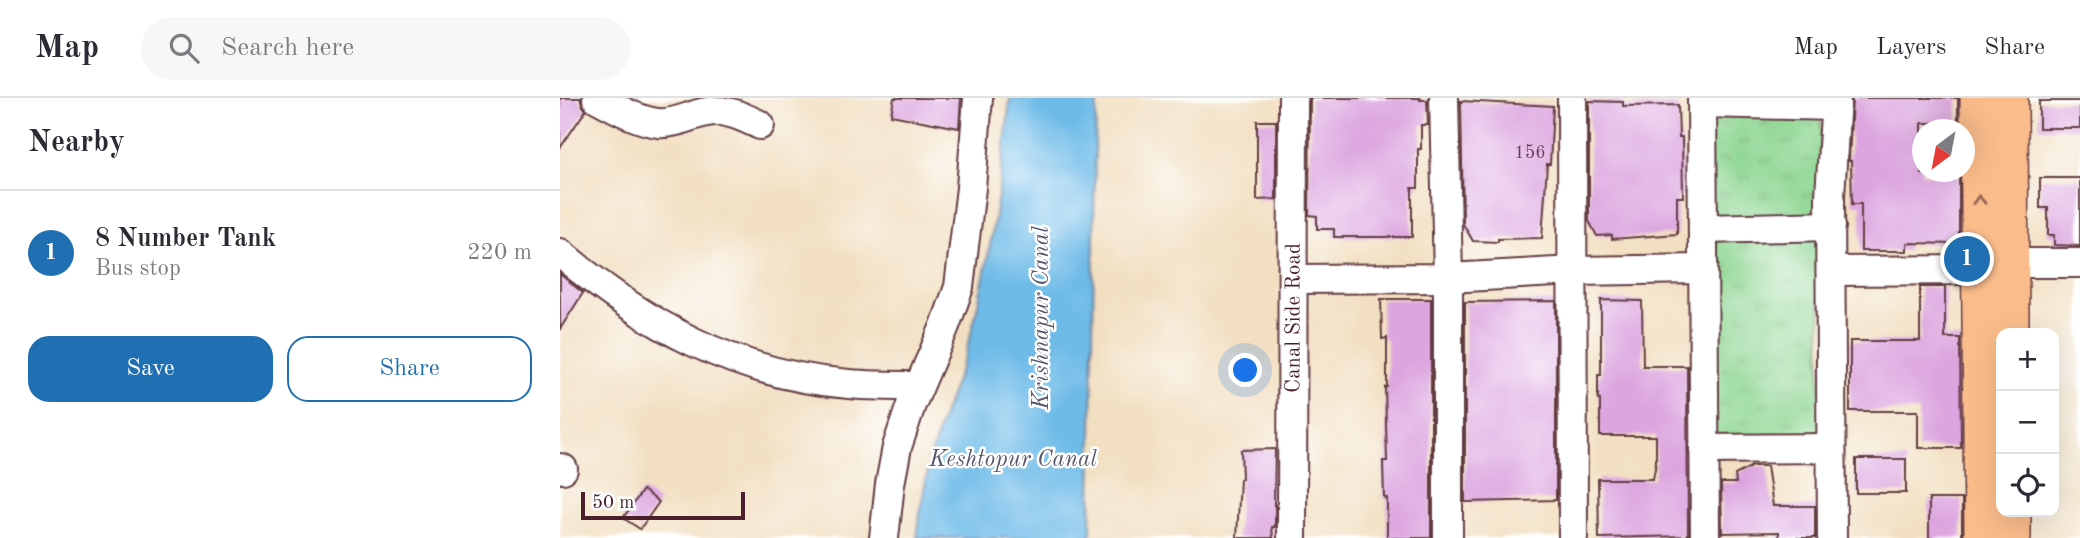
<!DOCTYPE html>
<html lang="en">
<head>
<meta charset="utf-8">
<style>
	:root { --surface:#fff; --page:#f7f7f7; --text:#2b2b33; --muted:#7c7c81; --line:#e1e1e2; --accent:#1f6fb2 }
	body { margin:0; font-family:"Old Standard TT",serif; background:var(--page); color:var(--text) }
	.controls { position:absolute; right:21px; bottom:21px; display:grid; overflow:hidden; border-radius:14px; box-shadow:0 7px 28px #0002 }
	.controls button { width:63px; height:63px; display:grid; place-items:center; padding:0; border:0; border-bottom:2px solid var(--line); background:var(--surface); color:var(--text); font:35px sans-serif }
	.compass { position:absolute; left:1352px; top:21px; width:63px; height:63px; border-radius:50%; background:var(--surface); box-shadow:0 7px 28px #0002; rotate:212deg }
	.scale { position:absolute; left:21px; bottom:18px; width:164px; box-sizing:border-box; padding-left:7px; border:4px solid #4a1f2b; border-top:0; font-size:19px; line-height:24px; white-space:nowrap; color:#4a1f2b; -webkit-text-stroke:5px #fff; paint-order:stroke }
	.you { position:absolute; left:686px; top:273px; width:24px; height:24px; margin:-18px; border:5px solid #fff; border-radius:50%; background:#1a73e8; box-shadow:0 0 0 10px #1a73e833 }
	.badge { display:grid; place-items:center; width:46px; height:46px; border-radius:50%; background:var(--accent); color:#fff; font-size:23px; font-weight:700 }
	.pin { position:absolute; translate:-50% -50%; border:4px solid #fff; box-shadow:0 2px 7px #0006 }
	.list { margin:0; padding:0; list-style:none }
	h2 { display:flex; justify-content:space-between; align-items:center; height:91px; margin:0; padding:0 28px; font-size:30px }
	h2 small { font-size:23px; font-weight:400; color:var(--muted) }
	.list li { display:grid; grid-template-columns:46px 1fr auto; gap:21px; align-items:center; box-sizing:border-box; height:126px; padding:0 28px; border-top:2px solid var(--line) }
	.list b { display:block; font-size:26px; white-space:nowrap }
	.list p { margin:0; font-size:23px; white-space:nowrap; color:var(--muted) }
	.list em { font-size:23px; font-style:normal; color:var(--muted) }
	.actions { display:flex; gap:14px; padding:21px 28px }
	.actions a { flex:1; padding:16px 0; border:2px solid var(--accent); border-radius:21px; text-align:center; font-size:24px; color:var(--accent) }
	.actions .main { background:var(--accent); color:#fff }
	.icon { flex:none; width:38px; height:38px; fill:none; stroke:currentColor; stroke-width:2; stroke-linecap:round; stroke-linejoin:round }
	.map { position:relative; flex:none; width:1520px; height:440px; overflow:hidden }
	header { display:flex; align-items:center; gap:42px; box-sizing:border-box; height:98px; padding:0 35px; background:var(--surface); border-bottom:2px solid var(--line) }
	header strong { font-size:33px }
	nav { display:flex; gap:38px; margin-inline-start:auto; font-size:24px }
	.search { width:490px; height:63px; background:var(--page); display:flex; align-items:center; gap:18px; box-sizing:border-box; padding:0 24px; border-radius:38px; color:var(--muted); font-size:26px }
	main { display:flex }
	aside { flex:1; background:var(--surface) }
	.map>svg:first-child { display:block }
	.park { fill:url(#park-tufts); stroke:#6c7a5e; stroke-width:2 }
	.water { fill:#6ebbe8; stroke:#5c6d8a; stroke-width:2 }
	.building { fill:#dca5df }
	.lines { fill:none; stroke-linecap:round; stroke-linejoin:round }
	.minor-casing { stroke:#633c42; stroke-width:32 }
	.major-casing { stroke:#633c42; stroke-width:38 }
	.minor { stroke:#fff; stroke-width:28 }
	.major { stroke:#fabc8b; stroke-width:35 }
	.oneway { stroke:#996656 }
	.labels { text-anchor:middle; stroke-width:5; stroke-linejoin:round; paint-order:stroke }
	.number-label { font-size:18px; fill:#6e4058 }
	.street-label { font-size:21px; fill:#4a1f2b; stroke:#fff }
	.water-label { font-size:23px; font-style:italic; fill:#57566d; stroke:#fff }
</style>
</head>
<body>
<header>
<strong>Map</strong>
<div class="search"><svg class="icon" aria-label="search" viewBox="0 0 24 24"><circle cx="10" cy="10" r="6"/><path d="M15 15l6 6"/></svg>Search here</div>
<nav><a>Map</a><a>Layers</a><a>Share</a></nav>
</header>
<main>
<aside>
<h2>Nearby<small></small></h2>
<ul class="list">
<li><span class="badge">1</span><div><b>8 Number Tank</b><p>Bus stop</p></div><em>220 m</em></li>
</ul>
<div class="actions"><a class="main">Save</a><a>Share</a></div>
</aside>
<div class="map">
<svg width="1520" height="440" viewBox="0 0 1520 440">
	<defs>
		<pattern id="park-tufts" width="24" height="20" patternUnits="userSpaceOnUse" patternTransform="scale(1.75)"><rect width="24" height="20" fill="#8dd691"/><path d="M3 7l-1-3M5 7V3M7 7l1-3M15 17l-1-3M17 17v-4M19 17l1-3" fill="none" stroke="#7bb77d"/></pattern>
	</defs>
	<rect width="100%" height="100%" fill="#fff"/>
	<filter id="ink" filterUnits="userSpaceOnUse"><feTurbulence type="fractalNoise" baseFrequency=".0143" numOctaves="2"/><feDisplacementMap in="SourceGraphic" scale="14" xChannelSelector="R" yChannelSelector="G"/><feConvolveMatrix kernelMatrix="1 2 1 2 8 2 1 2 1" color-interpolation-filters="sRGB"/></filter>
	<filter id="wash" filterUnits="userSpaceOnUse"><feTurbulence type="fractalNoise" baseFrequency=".00686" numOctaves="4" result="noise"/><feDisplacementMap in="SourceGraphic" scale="28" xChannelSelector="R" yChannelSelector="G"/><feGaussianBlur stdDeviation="1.57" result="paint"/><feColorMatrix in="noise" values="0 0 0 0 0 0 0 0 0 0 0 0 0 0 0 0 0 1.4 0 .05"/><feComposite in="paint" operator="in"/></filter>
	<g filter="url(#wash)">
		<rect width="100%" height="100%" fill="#f2dfc1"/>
		<polygon class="park" points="1150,11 1261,13 1260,343 1151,343"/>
		<path class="water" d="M 450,0 L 537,0 L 535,45 L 531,440 L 357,440 C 361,402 368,366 379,330 C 387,304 398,279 406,254 C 429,171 441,85 450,0 Z"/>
		<g id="blocks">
			<g class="building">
				<polygon points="0,0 20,0 23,8 26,12 0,50"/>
				<polygon points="334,0 401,0 399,30 331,17"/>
				<polygon points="750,0 860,0 860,2 867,2 868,27 861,27 861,51 858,51 858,90 852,90 852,139 774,139 774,131 757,131 757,118 749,117"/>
				<polygon points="1292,0 1398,0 1398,25 1362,25 1362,76 1399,76 1399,146 1347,145 1347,153 1301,153 1301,106 1292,106 1291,63 1289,63"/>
				<polygon points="901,3 993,8 990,66 987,66 982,140 938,141 938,144 913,143 903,126"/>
				<polygon points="1029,3 1063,4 1063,8 1118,7 1119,39 1122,39 1123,99 1117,99 1117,136 1052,141 1052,137 1037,138 1029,123"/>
				<rect x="1479" y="3" width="41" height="27"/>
				<polygon points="697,23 716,23 716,101 697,102"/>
				<polygon points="1480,80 1520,80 1520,148 1494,147 1494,137 1488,137 1488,110 1480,110"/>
				<polygon points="0,176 23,195 0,231"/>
				<polygon points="1360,189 1385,189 1385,240 1400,240 1401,350 1358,350 1358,313 1290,313 1290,243 1360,243"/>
				<polygon points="821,201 871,201 871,440 827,440 827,400 824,400 823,363 827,363 825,289 827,289 827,240 822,241"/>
				<polygon points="1041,202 1082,203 1083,268 1127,268 1128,438 1039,440 1038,381 1093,381 1096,365 1096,338 1040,338 1040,302 1038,302 1038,277 1041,277"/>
				<polygon points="996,203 996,402 905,404 905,204"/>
				<polygon points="715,351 714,407 715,407 715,429 712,429 713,440 677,440 680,381 682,381 681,352"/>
				<rect x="1296" y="361" width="50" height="34"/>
				<polygon points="1192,368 1207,368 1213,408 1255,408 1255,440 1219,440 1219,434 1162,435 1161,385 1176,385 1175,377"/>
				<polygon points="83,392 99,404 80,431 63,420"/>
				<rect x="1369" y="401" width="33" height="39"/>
			</g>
		</g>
	</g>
	<g filter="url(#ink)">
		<use href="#blocks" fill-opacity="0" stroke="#633c42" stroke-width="2"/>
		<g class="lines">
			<defs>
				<g id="minor">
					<path d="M 37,0 C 56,10 76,22 98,25 C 118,27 138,12 158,13 C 172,13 187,21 200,27"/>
					<polyline points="884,0 888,180 888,440"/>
					<polyline points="1012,0 1013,440"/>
					<polyline points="1142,0 1145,440"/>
					<polyline points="1142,5 1276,8"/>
					<polyline points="1143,131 1271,128"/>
					<path d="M 0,155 C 85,227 176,277 289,286 C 312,288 336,288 359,288"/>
					<polyline points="1271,173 1420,172 1450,165 1520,165"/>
					<polyline points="733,181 888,180 1013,173 1142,171"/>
					<polyline points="1144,351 1271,350"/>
					<polyline points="0,370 3,371"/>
					<polyline points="324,440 330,386 337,349 351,307 385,228 399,189 411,90 418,0"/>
					<path id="s1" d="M 732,440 L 733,0"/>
					<polyline points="1272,440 1270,98 1276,0"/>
				</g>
				<g id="major">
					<polyline points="1418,0 1422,440"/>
					<polyline points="1450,0 1451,235"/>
					<polyline points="1453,414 1453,440"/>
				</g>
			</defs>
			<use href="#minor" class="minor-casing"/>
			<use href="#major" class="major-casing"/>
			<use href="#minor" class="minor"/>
			<use href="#major" class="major"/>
		</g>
		<defs><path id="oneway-chevron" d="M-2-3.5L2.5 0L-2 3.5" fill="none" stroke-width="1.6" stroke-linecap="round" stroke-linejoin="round" transform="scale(1.75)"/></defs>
		<use class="oneway" href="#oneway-chevron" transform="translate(1419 102) rotate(-91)"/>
	</g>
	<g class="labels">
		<g class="number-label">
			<text x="970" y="60">156</text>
		</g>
		<g class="street-label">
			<text dy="7" stroke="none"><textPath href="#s1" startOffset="220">Canal Side Road</textPath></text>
		</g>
		<g class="water-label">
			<text transform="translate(480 220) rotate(-90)" y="8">Krishnapur Canal</text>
			<text x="453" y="368">Keshtopur Canal</text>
		</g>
	</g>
</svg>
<div class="controls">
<button>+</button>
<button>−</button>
<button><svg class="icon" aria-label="locate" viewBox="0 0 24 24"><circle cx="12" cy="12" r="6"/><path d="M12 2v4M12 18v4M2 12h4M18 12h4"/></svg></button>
</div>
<svg class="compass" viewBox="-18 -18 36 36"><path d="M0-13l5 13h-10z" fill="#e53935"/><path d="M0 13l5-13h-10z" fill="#7c7c81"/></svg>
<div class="scale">50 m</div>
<div class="you"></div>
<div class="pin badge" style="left:1407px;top:161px">1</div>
</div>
</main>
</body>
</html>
